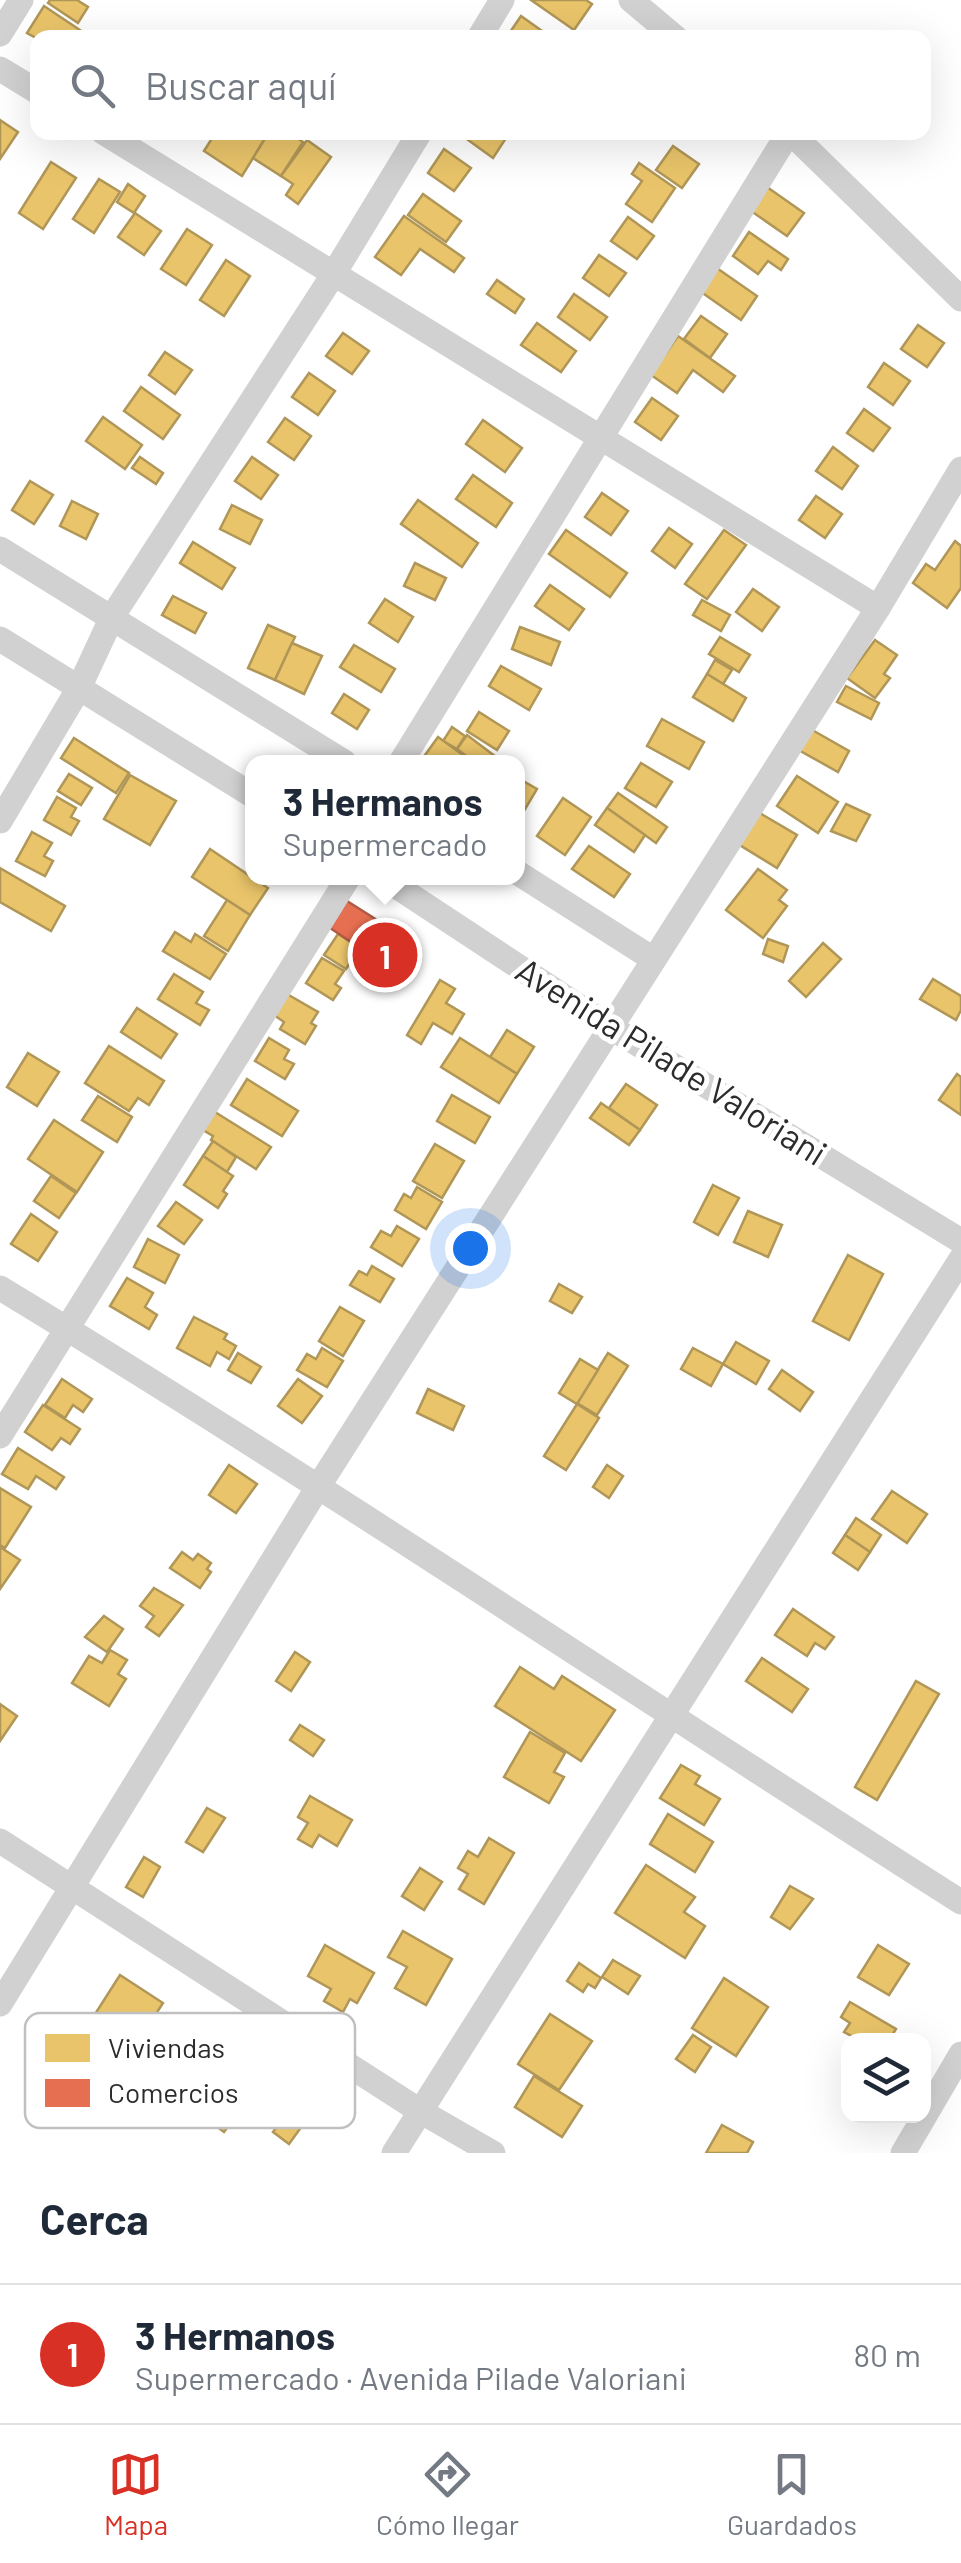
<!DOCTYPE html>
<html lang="es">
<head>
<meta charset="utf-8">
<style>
	:root { --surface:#fff; --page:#f6f6f7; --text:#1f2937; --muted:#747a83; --line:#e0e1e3; --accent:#d93025 }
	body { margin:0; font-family:Barlow,sans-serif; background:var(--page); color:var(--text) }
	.controls { position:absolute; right:30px; bottom:30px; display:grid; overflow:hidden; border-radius:20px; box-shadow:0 10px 40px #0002 }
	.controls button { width:90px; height:90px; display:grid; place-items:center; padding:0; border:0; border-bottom:2px solid var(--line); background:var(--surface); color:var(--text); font:50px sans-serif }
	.you { position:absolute; left:470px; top:1248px; width:35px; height:35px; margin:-25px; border:8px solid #fff; border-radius:50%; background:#1a73e8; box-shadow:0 0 0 15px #1a73e833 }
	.badge { display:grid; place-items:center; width:65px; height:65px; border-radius:50%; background:var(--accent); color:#fff; font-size:32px; font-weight:700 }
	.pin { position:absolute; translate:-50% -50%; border:5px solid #fff; box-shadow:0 2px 10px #0006 }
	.popup { position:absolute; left:245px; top:755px; width:280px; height:130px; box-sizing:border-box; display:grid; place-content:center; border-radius:20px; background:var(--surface); filter:drop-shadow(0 2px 8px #0005); font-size:32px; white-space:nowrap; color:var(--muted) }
	.popup b { font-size:38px; color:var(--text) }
	.popup::after { content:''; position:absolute; left:50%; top:100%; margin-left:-20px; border:20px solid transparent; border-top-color:var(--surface) }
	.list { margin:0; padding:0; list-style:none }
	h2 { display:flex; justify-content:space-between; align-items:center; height:130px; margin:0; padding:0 40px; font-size:42px }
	h2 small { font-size:32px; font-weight:400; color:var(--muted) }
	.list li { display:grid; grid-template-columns:65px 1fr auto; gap:30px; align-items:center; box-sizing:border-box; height:140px; padding:0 40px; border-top:2px solid var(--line) }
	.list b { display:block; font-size:38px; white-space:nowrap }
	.list p { margin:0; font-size:32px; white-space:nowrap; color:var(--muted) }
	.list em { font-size:32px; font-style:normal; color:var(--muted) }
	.icon { flex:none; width:55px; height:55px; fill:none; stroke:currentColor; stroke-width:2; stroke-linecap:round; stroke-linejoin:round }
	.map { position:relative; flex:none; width:961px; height:2153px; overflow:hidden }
	.search { position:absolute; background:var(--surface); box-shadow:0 10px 40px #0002; left:30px; right:30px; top:30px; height:110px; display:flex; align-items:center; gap:25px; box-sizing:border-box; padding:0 35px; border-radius:20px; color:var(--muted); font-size:38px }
	.sheet { height:270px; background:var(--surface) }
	nav { display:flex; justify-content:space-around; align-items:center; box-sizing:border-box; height:140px; border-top:2px solid var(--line); background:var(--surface); font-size:28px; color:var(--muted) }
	nav a { display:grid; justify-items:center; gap:5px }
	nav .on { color:var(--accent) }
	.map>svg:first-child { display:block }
	.homes { fill:#e9c46a; stroke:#b09657; stroke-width:2.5 }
	.shops { fill:#e76f51; stroke:#af5b46; stroke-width:2.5 }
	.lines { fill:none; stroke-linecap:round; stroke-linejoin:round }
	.street { stroke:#d1d1d1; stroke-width:25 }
	.labels { text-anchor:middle; stroke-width:10; stroke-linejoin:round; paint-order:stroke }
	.street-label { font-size:35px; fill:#2c2c2c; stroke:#fff }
	.key { fill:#fff; stroke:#c0c0c0; stroke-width:2.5 }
	.key-label { font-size:28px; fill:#2c2c2c }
</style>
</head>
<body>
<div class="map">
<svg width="961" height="2153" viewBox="0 0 961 2153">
	<rect width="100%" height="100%" fill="#fff"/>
	<g class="homes">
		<polygon points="50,0 77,0 88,7 78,23 48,3"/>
		<polygon points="531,0 586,0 592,4 574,30"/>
		<polygon points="44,6 80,30 75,38 38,39 27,33"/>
		<polygon points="521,16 552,38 506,38"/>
		<polygon points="0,120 18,132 0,159"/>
		<polygon points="216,132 269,132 242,176 204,151"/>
		<polygon points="269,132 288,132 303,142 281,176 253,158"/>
		<polygon points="457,132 510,132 493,158"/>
		<polygon points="307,140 331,157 298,204 286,195 293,184 281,176"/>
		<polygon points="673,146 699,164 682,188 656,170"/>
		<polygon points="444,149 471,168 454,191 428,173"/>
		<polygon points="51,162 76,178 43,229 19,213"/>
		<polygon points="639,163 675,188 652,222 626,204 642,181 632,174"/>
		<polygon points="99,179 120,192 94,233 73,219"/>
		<polygon points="128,184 145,196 134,213 117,202"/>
		<polygon points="767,187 804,213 787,236 751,211"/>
		<polygon points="423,194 461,221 446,242 408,215"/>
		<polygon points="135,213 161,231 144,255 118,237"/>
		<polygon points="404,216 464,258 454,272 420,249 401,275 375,257"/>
		<polygon points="628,217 654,236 637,259 611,241"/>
		<polygon points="187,229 212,245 186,285 161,269"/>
		<polygon points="749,232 788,259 781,270 768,261 758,274 733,256"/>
		<polygon points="599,255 626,273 609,296 583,278"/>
		<polygon points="226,260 250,276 224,316 200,300"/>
		<polygon points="711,264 757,296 741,320 694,287"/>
		<polygon points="497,280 524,299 515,313 487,294"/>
		<polygon points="574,294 607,317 590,340 558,317"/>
		<polygon points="701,316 727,334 710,358 684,339"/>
		<polygon points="537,323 576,351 561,372 521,345"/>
		<polygon points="918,325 944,343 927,367 901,349"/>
		<polygon points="343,333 369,351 352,374 326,356"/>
		<polygon points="678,336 735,376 723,392 693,370 677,393 651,375"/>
		<polygon points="165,352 192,370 175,394 149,375"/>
		<polygon points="884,363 910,381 893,405 868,387"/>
		<polygon points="309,373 335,391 318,415 292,397"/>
		<polygon points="141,387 180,415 163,439 124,411"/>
		<polygon points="652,398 678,416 661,440 635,422"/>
		<polygon points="864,409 890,428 873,451 847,433"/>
		<polygon points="103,417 142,445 125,469 86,441"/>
		<polygon points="285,418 311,436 294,460 268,442"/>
		<polygon points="483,420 522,448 505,472 466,444"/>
		<polygon points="833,447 858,466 842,489 816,471"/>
		<polygon points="140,457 163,473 156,484 132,468"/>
		<polygon points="252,457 278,475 261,499 235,481"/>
		<polygon points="473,475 512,503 496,527 456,499"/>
		<polygon points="30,481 53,495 34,524 12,510"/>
		<polygon points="602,493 628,511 611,535 585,517"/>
		<polygon points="816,496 842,514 825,538 799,520"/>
		<polygon points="418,500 478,543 462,567 401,524"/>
		<polygon points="72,501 98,514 86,539 60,526"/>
		<polygon points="232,505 262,520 250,544 220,529"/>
		<polygon points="669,528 692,544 675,568 652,551"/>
		<polygon points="566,530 627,573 610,597 549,554"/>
		<polygon points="724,530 746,545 707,599 685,584"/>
		<polygon points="955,541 961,546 961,588 947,608 913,583 926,564 935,570"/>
		<polygon points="193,542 235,568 222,589 180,563"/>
		<polygon points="415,563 446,578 435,600 404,586"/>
		<polygon points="550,585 584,609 569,630 535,606"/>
		<polygon points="753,589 779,607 762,631 736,612"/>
		<polygon points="173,596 206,613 195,633 162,615"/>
		<polygon points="385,599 413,617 398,642 369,623"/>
		<polygon points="702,600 730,615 721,631 693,615"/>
		<polygon points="268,625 295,637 275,680 248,668"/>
		<polygon points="520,627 560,642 551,665 512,649"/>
		<polygon points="720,637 750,655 739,672 709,654"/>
		<polygon points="875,640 897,655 884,674 890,678 875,698 847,678"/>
		<polygon points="292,643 322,656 304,694 275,680"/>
		<polygon points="354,645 395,669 381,692 340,667"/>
		<polygon points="715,660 732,670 723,684 707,674"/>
		<polygon points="501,666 541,689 529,710 489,686"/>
		<polygon points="707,674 746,698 733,721 693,697"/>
		<polygon points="846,686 879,703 871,719 837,702"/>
		<polygon points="344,694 369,710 357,729 332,713"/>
		<polygon points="479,712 509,731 497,750 467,731"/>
		<polygon points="662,719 704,742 689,769 647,746"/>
		<polygon points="452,727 465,736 457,749 443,741"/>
		<polygon points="807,727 849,751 838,772 795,748"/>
		<polygon points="467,735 500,760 497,762 474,762 457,749"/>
		<polygon points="438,737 463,755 458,762 420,762"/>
		<polygon points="74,738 129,773 116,793 61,758"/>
		<polygon points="641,763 672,782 656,807 625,788"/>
		<polygon points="69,774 92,788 81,805 58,791"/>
		<polygon points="130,775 176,801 150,845 104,819"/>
		<polygon points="797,776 838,802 818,833 777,806"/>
		<polygon points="518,778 537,789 518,821"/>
		<polygon points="618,793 667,827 656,843 607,808"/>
		<polygon points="57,797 76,808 71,817 79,821 71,835 44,820"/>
		<polygon points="563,798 591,817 565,855 537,836"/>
		<polygon points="846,804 870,815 856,841 831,831"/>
		<polygon points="607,808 645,835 634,852 595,825"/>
		<polygon points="758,812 797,835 777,868 738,844"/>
		<polygon points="32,832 52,843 44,856 53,861 45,876 16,861"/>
		<polygon points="589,846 630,874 614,897 572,869"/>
		<polygon points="210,849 268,888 250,915 192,877"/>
		<polygon points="0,868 65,906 51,931 0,902"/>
		<polygon points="758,869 787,890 779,900 787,906 763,938 726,910"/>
		<polygon points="227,900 250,915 228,951 204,936"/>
		<polygon points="175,932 191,942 195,934 226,954 210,979 163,951"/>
		<polygon points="338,934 374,957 367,969 352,960 346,969 324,955"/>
		<polygon points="768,939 788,946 783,962 763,954"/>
		<polygon points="823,943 841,959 806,997 789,981"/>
		<polygon points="322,958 344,971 335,984 341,988 333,1000 306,983"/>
		<polygon points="174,974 203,992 196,1003 209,1010 200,1025 158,999"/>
		<polygon points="933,979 961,996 961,1010 956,1020 920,999"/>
		<polygon points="440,980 455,989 446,1003 464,1014 452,1034 433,1023 421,1044 407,1035"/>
		<polygon points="287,994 318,1012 311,1023 316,1026 305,1044 280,1029 284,1022 274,1015"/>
		<polygon points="137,1008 177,1034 161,1058 121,1032"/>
		<polygon points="507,1030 534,1047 517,1074 490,1057"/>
		<polygon points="269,1038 289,1050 284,1059 294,1064 285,1079 255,1061"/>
		<polygon points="460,1038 517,1074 499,1103 441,1067"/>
		<polygon points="109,1046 164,1081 149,1105 138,1098 129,1111 85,1083"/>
		<polygon points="28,1053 59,1072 37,1106 7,1087"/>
		<polygon points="957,1074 961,1077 961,1115 939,1100"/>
		<polygon points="247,1079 298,1111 282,1136 231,1105"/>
		<polygon points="626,1084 657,1105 640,1130 609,1108"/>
		<polygon points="452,1095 490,1117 475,1143 437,1121"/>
		<polygon points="98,1096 132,1117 117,1142 82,1120"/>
		<polygon points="601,1103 640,1130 629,1145 590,1118"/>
		<polygon points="215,1112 271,1147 256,1169 211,1140 213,1136 203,1130"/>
		<polygon points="54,1120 103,1152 77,1192 28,1159"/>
		<polygon points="213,1141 236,1157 227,1172 203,1156"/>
		<polygon points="435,1144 464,1161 442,1198 413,1181"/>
		<polygon points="203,1156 233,1176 223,1191 227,1194 218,1208 184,1185"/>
		<polygon points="51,1176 76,1193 59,1218 34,1201"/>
		<polygon points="713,1185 739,1198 718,1235 694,1222"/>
		<polygon points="417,1187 442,1202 426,1229 395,1210 404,1194 411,1198"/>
		<polygon points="176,1202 202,1220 184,1244 158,1226"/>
		<polygon points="748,1211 782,1225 768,1257 734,1242"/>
		<polygon points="31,1214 57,1232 38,1261 11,1244"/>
		<polygon points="397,1226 419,1239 402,1266 371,1247 381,1231 391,1236"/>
		<polygon points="148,1239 179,1255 165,1283 134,1267"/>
		<polygon points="848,1255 883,1274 849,1340 813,1321"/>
		<polygon points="372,1266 394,1279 380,1302 350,1285 359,1271 367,1275"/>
		<polygon points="127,1278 153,1293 145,1307 157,1315 149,1329 110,1306"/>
		<polygon points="559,1284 582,1297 572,1313 550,1301"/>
		<polygon points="340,1307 364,1321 343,1356 319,1341"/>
		<polygon points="194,1317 227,1334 224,1339 236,1346 229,1359 217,1352 210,1366 177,1348"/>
		<polygon points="736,1342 769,1361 756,1384 723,1364"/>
		<polygon points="322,1348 343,1361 327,1387 297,1370 307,1354 316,1359"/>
		<polygon points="693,1348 723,1364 711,1386 681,1369"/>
		<polygon points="238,1353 261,1367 251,1383 228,1370"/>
		<polygon points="608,1353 628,1366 597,1415 577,1403"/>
		<polygon points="580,1359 598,1370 577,1404 559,1393"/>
		<polygon points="782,1370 813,1392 800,1411 769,1389"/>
		<polygon points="62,1379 92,1399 83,1412 73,1405 65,1418 45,1405"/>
		<polygon points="298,1379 322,1396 302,1423 278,1406"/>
		<polygon points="428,1389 464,1406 453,1430 417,1413"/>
		<polygon points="577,1404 599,1418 566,1470 544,1456"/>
		<polygon points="43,1405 80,1429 70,1444 61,1438 52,1450 25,1432"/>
		<polygon points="18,1448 64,1477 56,1489 36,1476 28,1489 2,1474"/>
		<polygon points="229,1465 257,1484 236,1513 209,1495"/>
		<polygon points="607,1465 623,1476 609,1498 593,1487"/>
		<polygon points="0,1488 31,1507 5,1548 0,1545"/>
		<polygon points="892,1491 927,1514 907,1543 872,1519"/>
		<polygon points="856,1518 881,1535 870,1552 845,1535"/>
		<polygon points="845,1535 870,1552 858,1570 833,1553"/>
		<polygon points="0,1547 20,1560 0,1589"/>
		<polygon points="182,1552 193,1560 198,1554 211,1563 207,1569 211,1572 200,1588 170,1568"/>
		<polygon points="154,1588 183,1605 159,1636 146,1627 154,1616 140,1606"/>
		<polygon points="793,1609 834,1637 825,1649 815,1643 807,1656 775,1635"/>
		<polygon points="104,1616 123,1629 107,1652 85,1637"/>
		<polygon points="110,1650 127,1660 118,1674 126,1679 109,1706 72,1683 89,1656 102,1663"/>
		<polygon points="295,1652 310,1662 291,1691 276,1681"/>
		<polygon points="762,1658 808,1689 792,1712 746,1681"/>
		<polygon points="520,1667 554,1689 562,1676 615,1710 581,1761 495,1706"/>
		<polygon points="916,1681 939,1694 877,1800 855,1787"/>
		<polygon points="0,1704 17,1716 0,1741"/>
		<polygon points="300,1725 324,1740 313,1756 290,1740"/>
		<polygon points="530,1732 565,1753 554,1772 564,1777 549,1803 504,1777"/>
		<polygon points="681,1765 700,1776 695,1784 720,1799 704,1825 660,1798"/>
		<polygon points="310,1796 352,1820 337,1846 319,1835 312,1847 298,1839 308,1823 298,1817"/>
		<polygon points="207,1808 225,1818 203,1852 186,1842"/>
		<polygon points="668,1814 713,1842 695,1872 650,1844"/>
		<polygon points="489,1838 514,1853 484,1904 459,1889 468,1874 458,1868 468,1851 478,1857"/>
		<polygon points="144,1857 160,1867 143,1897 126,1887"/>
		<polygon points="646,1865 695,1897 684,1912 705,1926 685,1958 615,1913"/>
		<polygon points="420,1868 442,1882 424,1910 402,1896"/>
		<polygon points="790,1886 813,1899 790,1929 771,1917"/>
		<polygon points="403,1931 452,1959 426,2005 395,1988 407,1967 388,1957"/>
		<polygon points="325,1945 374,1973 357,2003 350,1999 343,2012 324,2001 331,1989 308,1976"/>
		<polygon points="878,1945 909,1964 889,1995 858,1977"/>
		<polygon points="613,1960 640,1976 628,1994 602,1977"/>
		<polygon points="579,1963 601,1978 595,1988 588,1984 583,1992 567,1981"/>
		<polygon points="120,1975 163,2003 138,2041 95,2014"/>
		<polygon points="724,1978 768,2007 736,2056 692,2028"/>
		<polygon points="850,2002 896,2029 889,2040 859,2040 844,2032 850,2023 841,2017"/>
		<polygon points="550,2014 592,2041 559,2090 518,2064"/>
		<polygon points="187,2027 211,2044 189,2074 165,2056"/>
		<polygon points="693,2035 711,2047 695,2072 676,2059"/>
		<polygon points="534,2076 582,2106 562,2137 515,2107"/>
		<polygon points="223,2090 244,2105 224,2132 204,2117"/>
		<polygon points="291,2107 307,2119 289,2144 273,2132"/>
		<polygon points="722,2125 753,2142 747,2153 706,2153"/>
	</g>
	<polygon class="shops" points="347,901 399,934 381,962 330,928"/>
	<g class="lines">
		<g class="street">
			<polyline points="631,0 676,38"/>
			<polyline points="0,34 21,0"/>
			<polyline points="479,38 502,0"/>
			<polyline points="0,69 38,92"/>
			<polyline points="103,132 878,608"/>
			<polyline points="790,132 961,299"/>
			<polyline points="0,549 344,762"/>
			<polyline points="0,639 252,795"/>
			<polyline points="401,762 789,132"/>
			<polyline points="0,821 79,688 112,617 333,275 420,132"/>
			<polyline points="518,873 653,959"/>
			<polyline points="384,878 610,1027 961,1241"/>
			<path d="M 0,1288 C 325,1485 640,1698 961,1902"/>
			<polyline points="0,1436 348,878"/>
			<polyline points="0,1841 420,2111 493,2153"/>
			<polyline points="0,2004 318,1487 878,608 961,469"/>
			<polyline points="394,2153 961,1259"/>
			<polyline points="903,2153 961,2054"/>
		</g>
	</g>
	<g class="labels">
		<g class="street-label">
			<text transform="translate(671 1062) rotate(32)" y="12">Avenida Pilade Valoriani</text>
		</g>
	</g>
	<rect x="25" y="2013" width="330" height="115" rx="15" class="key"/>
	<rect x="45" y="2034" width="45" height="28" fill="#e9c46a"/>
	<rect x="45" y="2079" width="45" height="28" fill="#e76f51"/>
	<g class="key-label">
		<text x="108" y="2058">Viviendas</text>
		<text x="108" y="2103">Comercios</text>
	</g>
</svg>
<div class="controls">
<button><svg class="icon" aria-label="layers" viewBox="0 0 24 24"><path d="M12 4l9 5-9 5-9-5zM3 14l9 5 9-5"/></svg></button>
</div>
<div class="you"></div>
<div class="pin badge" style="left:385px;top:955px">1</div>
<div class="popup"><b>3 Hermanos</b>Supermercado</div>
<div class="search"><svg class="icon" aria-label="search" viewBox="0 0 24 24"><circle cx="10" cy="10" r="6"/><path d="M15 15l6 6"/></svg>Buscar aquí</div>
</div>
<section class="sheet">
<h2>Cerca<small></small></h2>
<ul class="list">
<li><span class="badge">1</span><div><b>3 Hermanos</b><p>Supermercado · Avenida Pilade Valoriani</p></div><em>80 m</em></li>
</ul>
</section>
<nav>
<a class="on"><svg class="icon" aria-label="map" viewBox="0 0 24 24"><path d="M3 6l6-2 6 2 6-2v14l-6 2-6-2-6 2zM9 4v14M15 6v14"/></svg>Mapa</a>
<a><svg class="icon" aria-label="directions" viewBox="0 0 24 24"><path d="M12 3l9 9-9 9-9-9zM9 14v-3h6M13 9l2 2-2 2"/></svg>Cómo llegar</a>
<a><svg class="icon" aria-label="saved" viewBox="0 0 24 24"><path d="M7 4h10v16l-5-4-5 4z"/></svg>Guardados</a>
</nav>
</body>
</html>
